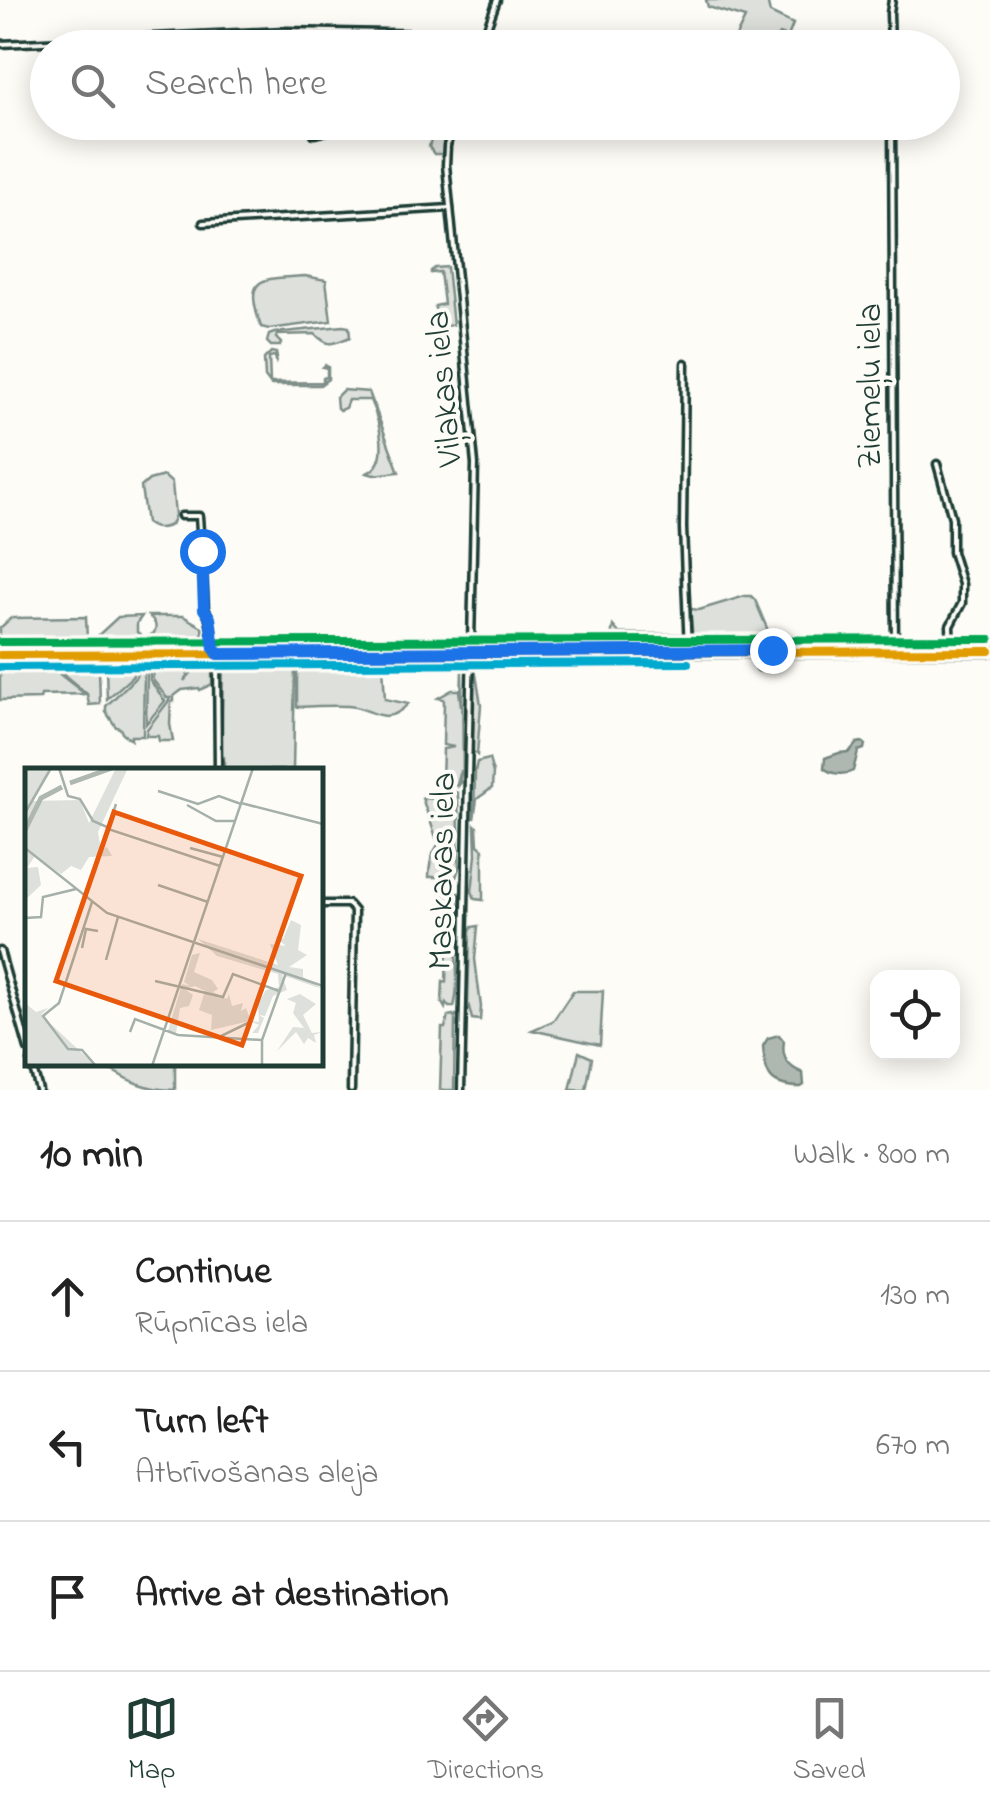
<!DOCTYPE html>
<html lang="en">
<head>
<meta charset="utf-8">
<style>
	:root { --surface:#fff; --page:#f6f6f6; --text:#222; --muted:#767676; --line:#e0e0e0; --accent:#1f3d34 }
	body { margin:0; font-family:"Indie Flower",sans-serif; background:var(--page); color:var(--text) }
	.controls { position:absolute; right:30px; bottom:30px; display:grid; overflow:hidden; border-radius:20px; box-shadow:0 5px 25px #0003 }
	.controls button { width:90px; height:90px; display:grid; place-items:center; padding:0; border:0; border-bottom:2px solid var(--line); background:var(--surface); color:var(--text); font:50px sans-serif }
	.stop { position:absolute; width:30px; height:30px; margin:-22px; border:8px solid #1a73e8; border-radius:50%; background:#fff }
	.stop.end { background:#1a73e8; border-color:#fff; box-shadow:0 2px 10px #0008 }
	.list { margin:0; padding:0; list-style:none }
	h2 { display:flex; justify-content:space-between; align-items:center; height:130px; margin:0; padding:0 40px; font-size:42px }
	h2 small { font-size:32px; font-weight:400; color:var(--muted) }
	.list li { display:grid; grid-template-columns:65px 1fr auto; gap:30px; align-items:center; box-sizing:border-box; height:150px; padding:0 40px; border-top:2px solid var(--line) }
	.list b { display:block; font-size:38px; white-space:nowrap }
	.list p { margin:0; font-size:32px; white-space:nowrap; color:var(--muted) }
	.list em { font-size:32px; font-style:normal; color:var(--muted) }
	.icon { flex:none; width:55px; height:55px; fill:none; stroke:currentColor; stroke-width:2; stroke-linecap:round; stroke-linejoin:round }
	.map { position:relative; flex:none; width:990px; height:1090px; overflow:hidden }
	.search { position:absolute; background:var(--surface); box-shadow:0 5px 25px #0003; left:30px; right:30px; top:30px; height:110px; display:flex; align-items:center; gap:25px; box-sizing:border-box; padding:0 35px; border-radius:55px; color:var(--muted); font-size:38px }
	.sheet { height:580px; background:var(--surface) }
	nav { display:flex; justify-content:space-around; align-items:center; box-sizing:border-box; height:140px; border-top:2px solid var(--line); background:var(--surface); font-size:28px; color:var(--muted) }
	nav a { display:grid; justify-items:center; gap:5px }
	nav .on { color:var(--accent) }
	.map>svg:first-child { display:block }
	.green { fill:#dde0db; stroke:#7e8e88; stroke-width:2.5 }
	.water { fill:#aeb8b1; stroke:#75877f; stroke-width:2.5 }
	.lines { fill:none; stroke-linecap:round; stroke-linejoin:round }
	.street-casing { stroke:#1f3d34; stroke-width:11 }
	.primary-casing { stroke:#1f3d34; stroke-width:15 }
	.street { stroke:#fdfcf7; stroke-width:4 }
	.primary { stroke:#fdfcf7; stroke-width:8 }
	.bus-1-casing { stroke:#fdfcf7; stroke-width:15 }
	.bus-2-casing { stroke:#fdfcf7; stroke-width:15 }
	.bus-3-casing { stroke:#fdfcf7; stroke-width:15 }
	.bus-1 { stroke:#e19c05; stroke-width:8 }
	.bus-2 { stroke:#00a9ce; stroke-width:8 }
	.bus-3 { stroke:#00a651; stroke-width:8 }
	.route { stroke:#1a73e8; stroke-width:12 }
	.labels { text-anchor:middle; stroke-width:8; stroke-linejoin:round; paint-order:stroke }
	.street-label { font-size:35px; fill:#1f3d34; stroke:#fdfcf7 }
	.inset-river { fill:none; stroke:#aeb8b1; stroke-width:5 }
	.inset-road { fill:none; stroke:#a4b0a9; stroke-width:2.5 }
	.view { fill:#e8590c; fill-opacity:0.15; stroke:#e8590c; stroke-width:5 }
	.inset-edge { fill:none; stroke:#1f3d34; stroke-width:5 }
</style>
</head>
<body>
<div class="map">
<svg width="990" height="1090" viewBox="0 0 990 1090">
	<rect width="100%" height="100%" fill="#fdfcf7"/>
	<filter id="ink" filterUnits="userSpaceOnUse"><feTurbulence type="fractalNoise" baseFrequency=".01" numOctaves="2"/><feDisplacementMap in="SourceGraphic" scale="20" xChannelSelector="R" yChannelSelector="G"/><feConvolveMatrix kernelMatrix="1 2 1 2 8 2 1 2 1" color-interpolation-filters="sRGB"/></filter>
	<g filter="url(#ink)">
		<g class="green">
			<polygon points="706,0 767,0 770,13 793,24 788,37 779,34 771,47 731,47 745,18 708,7"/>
			<polygon points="433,123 450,123 444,154 434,154 429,147 434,129"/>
			<polygon points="447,267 453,325 445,326 436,321 435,306 444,304 440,272 431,273 431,271 435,268"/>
			<path d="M 305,276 L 326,280 L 331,321 L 269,329 L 261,327 C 243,275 261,279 305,276 Z"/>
			<path d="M 343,326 L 349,327 L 350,337 C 332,344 330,348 315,334 L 277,335 L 276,338 L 281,343 L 280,346 L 271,346 L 267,342 L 269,335 L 274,333 Z"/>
			<polygon points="271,352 276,353 277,358 276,361 275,356 269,357 270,383 323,382 323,378 327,377 327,368 323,367 325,365 328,367 328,379 320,385 271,385 265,377 264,359"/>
			<path d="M 343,390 L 369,392 L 399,472 L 374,475 L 367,473 C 392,463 379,420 370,400 L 348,400 L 345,408 L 340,410 L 337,408 L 336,397 Z"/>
			<path d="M 164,476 L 172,483 L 175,515 L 171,525 C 161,529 155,530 146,523 L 141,487 L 149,480 Z"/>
			<polygon points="745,596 751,596 755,600 769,633 769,641 702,642 693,639 690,611 692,609 699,610"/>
			<polygon points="142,616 137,623 137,632 143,636 144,640 94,639 118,617"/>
			<path d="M 149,616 L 183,616 L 202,627 L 203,639 L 148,640 L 148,636 L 154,633 C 158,625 154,621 149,616 Z"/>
			<polygon points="86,617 87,640 0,640 0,628 11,618"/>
			<polygon points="613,626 619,633 683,634 685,639 676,642 610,642"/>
			<polygon points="546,640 600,644 543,646 481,644 482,641 486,641"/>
			<polygon points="27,642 28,644 87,642 87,645 84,648 26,648 4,644"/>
			<polygon points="93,642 167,642 168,644 173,642 208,642 202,647 99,648 94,646"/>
			<polygon points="670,657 682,657 687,661 482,661"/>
			<path d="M 299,660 L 355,660 L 381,662 L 379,666 L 383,666 L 385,699 L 408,704 C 384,729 372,707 348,706 C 331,705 314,706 297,707 L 297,664 Z"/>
			<polygon points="31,661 94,661 100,666 7,666"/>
			<polygon points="114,661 204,663 212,666 106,666 108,662"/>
			<polygon points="295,667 293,770 224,770 224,756 221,770 223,669"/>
			<polygon points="133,668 133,676 107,699 106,669"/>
			<polygon points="147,668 150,670 150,680 165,701 146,724"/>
			<polygon points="192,668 184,681 195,669 210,668 212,672 212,684 200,690 199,688 182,690 174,696 174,701 171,702 170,724 173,741 159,741 158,736 146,736 147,729 171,698 167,698 153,680 152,670"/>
			<polygon points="462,668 463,780 459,785 461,770 457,785 445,786 442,783 443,749 454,747 443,745 444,701 443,699 438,698 452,690 459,690 461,706"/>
			<polygon points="475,668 481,705 477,755 471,750 473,669"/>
			<polygon points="0,669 53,669 85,694 41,695 40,699 0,700"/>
			<polygon points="57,669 99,669 100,704 89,705 87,694"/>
			<polygon points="137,669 144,670 143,736 131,736 131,740 122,733 120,728 116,727 106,712 106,706 136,677"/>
			<polygon points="489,759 493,773 492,788 477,799 474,819 475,771 477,762"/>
			<polygon points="448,790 458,793 459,831 448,833 437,840 422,798 438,799 439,795 447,795"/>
			<polygon points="475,825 477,827 478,845 483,849 483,900 475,899 472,891 476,855"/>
			<path d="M 458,835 L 459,868 L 456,877 L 429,877 C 429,858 436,836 458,835 Z"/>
			<path d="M 455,884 L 456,904 L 458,893 L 461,893 L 458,920 L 454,920 C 454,949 461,978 454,1007 L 449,1007 L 446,1003 L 445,1008 L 442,1003 L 443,981 L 446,982 L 448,919 L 444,914 L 445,887 Z"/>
			<polygon points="478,926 475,959 481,1007 480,1020 472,1019 468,1003 470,932 472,927"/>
			<polygon points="573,991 603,991 600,1045 532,1030 553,1021"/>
			<polygon points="453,1015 455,1018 456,1015 458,1016 459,1024 457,1026 455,1020 454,1090 440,1090 442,1028 445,1028 448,1016"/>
			<polygon points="579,1052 592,1058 586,1090 570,1090"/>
			<path d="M 109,1063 L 175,1063 L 175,1090 C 148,1090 130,1082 108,1068 Z"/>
		</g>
		<g class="water">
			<path d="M 862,742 L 865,744 L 864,749 L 858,751 L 853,771 C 844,776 831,774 824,768 L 825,758 L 839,753 L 849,752 L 857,743 Z"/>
			<path d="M 779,1035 L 784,1041 C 781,1058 788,1067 803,1073 L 804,1085 L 801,1087 C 769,1087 765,1075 763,1046 L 768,1038 Z"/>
		</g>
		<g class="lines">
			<defs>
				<g id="street">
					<polyline points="0,44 285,31 435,34 479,48"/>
					<polyline points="480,47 497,0"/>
					<polyline points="891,48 890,13 892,0"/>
					<polyline points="453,122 447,146 446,165 475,464 461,1090"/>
					<polyline points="892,122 895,650"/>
					<path d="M 314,134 C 323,133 330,129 338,128 C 367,123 396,132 423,122"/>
					<polyline points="203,223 450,208"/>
					<polyline points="685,363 683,528 688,651"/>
					<polyline points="937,464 952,518 952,552 962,584 962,603 950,626 951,650"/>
					<path d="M 181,516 L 199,516 L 205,609 C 214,623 210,640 217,654 L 218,770"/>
					<polyline points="760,651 760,667"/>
					<polyline points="320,904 348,904 354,911 351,1090"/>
					<polyline points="0,951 28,1049"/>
					<polyline points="31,1062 39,1090"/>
				</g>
				<polyline id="primary" points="0,655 990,651"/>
			</defs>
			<use href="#street" class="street-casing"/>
			<use href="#primary" class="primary-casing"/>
			<use href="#street" class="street"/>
			<use href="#primary" class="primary"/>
			<defs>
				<polyline id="bus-1" points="0,655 990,651"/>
				<polyline id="bus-2" points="0,667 688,663"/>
				<polyline id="bus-3" points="0,642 990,639"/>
			</defs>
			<use href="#bus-1" class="bus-1-casing"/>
			<use href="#bus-2" class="bus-2-casing"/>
			<use href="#bus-3" class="bus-3-casing"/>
			<use href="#bus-1" class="bus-1"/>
			<use href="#bus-2" class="bus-2"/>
			<use href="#bus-3" class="bus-3"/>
		</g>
	</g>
	<g class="lines" filter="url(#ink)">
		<polyline class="route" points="202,551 204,609 210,618 214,648 218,654 772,650"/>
	</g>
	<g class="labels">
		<g class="street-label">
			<text transform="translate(868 386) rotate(-90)" y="12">Ziemeļu iela</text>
			<text transform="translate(442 389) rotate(-95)" y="12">Viļakas iela</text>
			<text transform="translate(440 871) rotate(-89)" y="12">Maskavas iela</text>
		</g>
	</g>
	<g transform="translate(25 768)">
		<rect width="298" height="298" fill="#fdfcf7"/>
		<path d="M 0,0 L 26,0 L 8,33 L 55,32 L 64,55 L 91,0 L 102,2 L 73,64 L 76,82 L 82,79 L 87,88 L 64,89 L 56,102 L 46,98 L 36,106 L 10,88 L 2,100 L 13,99 L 16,117 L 0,132 ZM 266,152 L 276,157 L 273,182 L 282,187 L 264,199 L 278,201 L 278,209 L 297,221 L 257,207 L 262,222 L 248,228 L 240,248 L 234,247 L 239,250 L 233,265 L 227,265 L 234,257 L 225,253 L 186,262 L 187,247 L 174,242 L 180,223 L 170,218 L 160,221 L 168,227 L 164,238 L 155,240 L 151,265 L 143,263 L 157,216 L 165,218 L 159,214 L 167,187 L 175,185 L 169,204 L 187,212 L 193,221 L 188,224 L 202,231 L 204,226 L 207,238 L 218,235 L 216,243 L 221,240 L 226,253 L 234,254 L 233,236 L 241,222 L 254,219 L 253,206 L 192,188 L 173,171 L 253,197 L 245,176 L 261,178 L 250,169 L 258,171 ZM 275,226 L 291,236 L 278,247 L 287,265 L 297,264 L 289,267 L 291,275 L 283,270 L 279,276 L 271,264 L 252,283 L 268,259 L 279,260 L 268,245 L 271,235 L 262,231 ZM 0,235 L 11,244 L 23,240 L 16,247 L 70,297 L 0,297 Z" fill="#dde0db"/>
		<path class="inset-river" d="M 45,15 L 87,0M 0,62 L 16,30 L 37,19"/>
		<path class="inset-road" d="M 34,0 L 43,28 L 55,31 L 68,53 L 82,59M 133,23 L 173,36 L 194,28 L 216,36M 216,35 L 298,56M 91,36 L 83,61 L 195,98M 162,37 L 191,53 L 210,53M 0,45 L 26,0M 0,80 L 82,145 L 298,218M 165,80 L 198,89M 133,117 L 183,134M 67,134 L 34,235 L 18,248 L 43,281 L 57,282 L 71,298M 0,150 L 16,149 L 18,129 L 51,121M 57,180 L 61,161 L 73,163M 81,192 L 93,149M 130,213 L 198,229 L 208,206 L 254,223M 105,264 L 110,251 L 153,267 L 237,272M 194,269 L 225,254 L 239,218M 127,298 L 228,0M 237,298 L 237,272 L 261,205"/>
		<path class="view" d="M 89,44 L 276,108 L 217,277 L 31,213 Z"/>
		<rect width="298" height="298" class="inset-edge"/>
	</g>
</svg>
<div class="controls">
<button><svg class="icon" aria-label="locate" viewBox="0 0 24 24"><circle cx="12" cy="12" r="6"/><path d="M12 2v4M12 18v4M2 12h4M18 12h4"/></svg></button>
</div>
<div class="stop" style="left:202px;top:551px"></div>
<div class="stop end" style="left:772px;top:650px"></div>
<div class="search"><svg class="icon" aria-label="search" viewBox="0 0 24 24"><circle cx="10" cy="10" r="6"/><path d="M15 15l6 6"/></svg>Search here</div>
</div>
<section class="sheet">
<h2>10 min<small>Walk · 800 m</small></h2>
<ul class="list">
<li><svg class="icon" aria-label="ahead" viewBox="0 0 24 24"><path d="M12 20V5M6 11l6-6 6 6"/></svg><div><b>Continue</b><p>Rūpnīcas iela</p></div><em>130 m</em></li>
<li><svg class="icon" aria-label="left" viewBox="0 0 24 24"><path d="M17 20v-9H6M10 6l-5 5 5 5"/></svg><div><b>Turn left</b><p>Atbrīvošanas aleja</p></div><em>670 m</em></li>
<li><svg class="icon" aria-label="arrive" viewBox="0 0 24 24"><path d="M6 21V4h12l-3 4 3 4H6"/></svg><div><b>Arrive at destination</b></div></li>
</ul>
</section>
<nav>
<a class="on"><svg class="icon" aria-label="map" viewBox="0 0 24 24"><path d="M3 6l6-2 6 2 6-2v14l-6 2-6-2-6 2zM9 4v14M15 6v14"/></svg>Map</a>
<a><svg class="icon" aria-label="directions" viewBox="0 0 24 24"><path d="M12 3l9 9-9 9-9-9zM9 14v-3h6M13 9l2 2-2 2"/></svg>Directions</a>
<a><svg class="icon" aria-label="saved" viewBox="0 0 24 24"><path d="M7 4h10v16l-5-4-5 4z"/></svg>Saved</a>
</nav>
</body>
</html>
